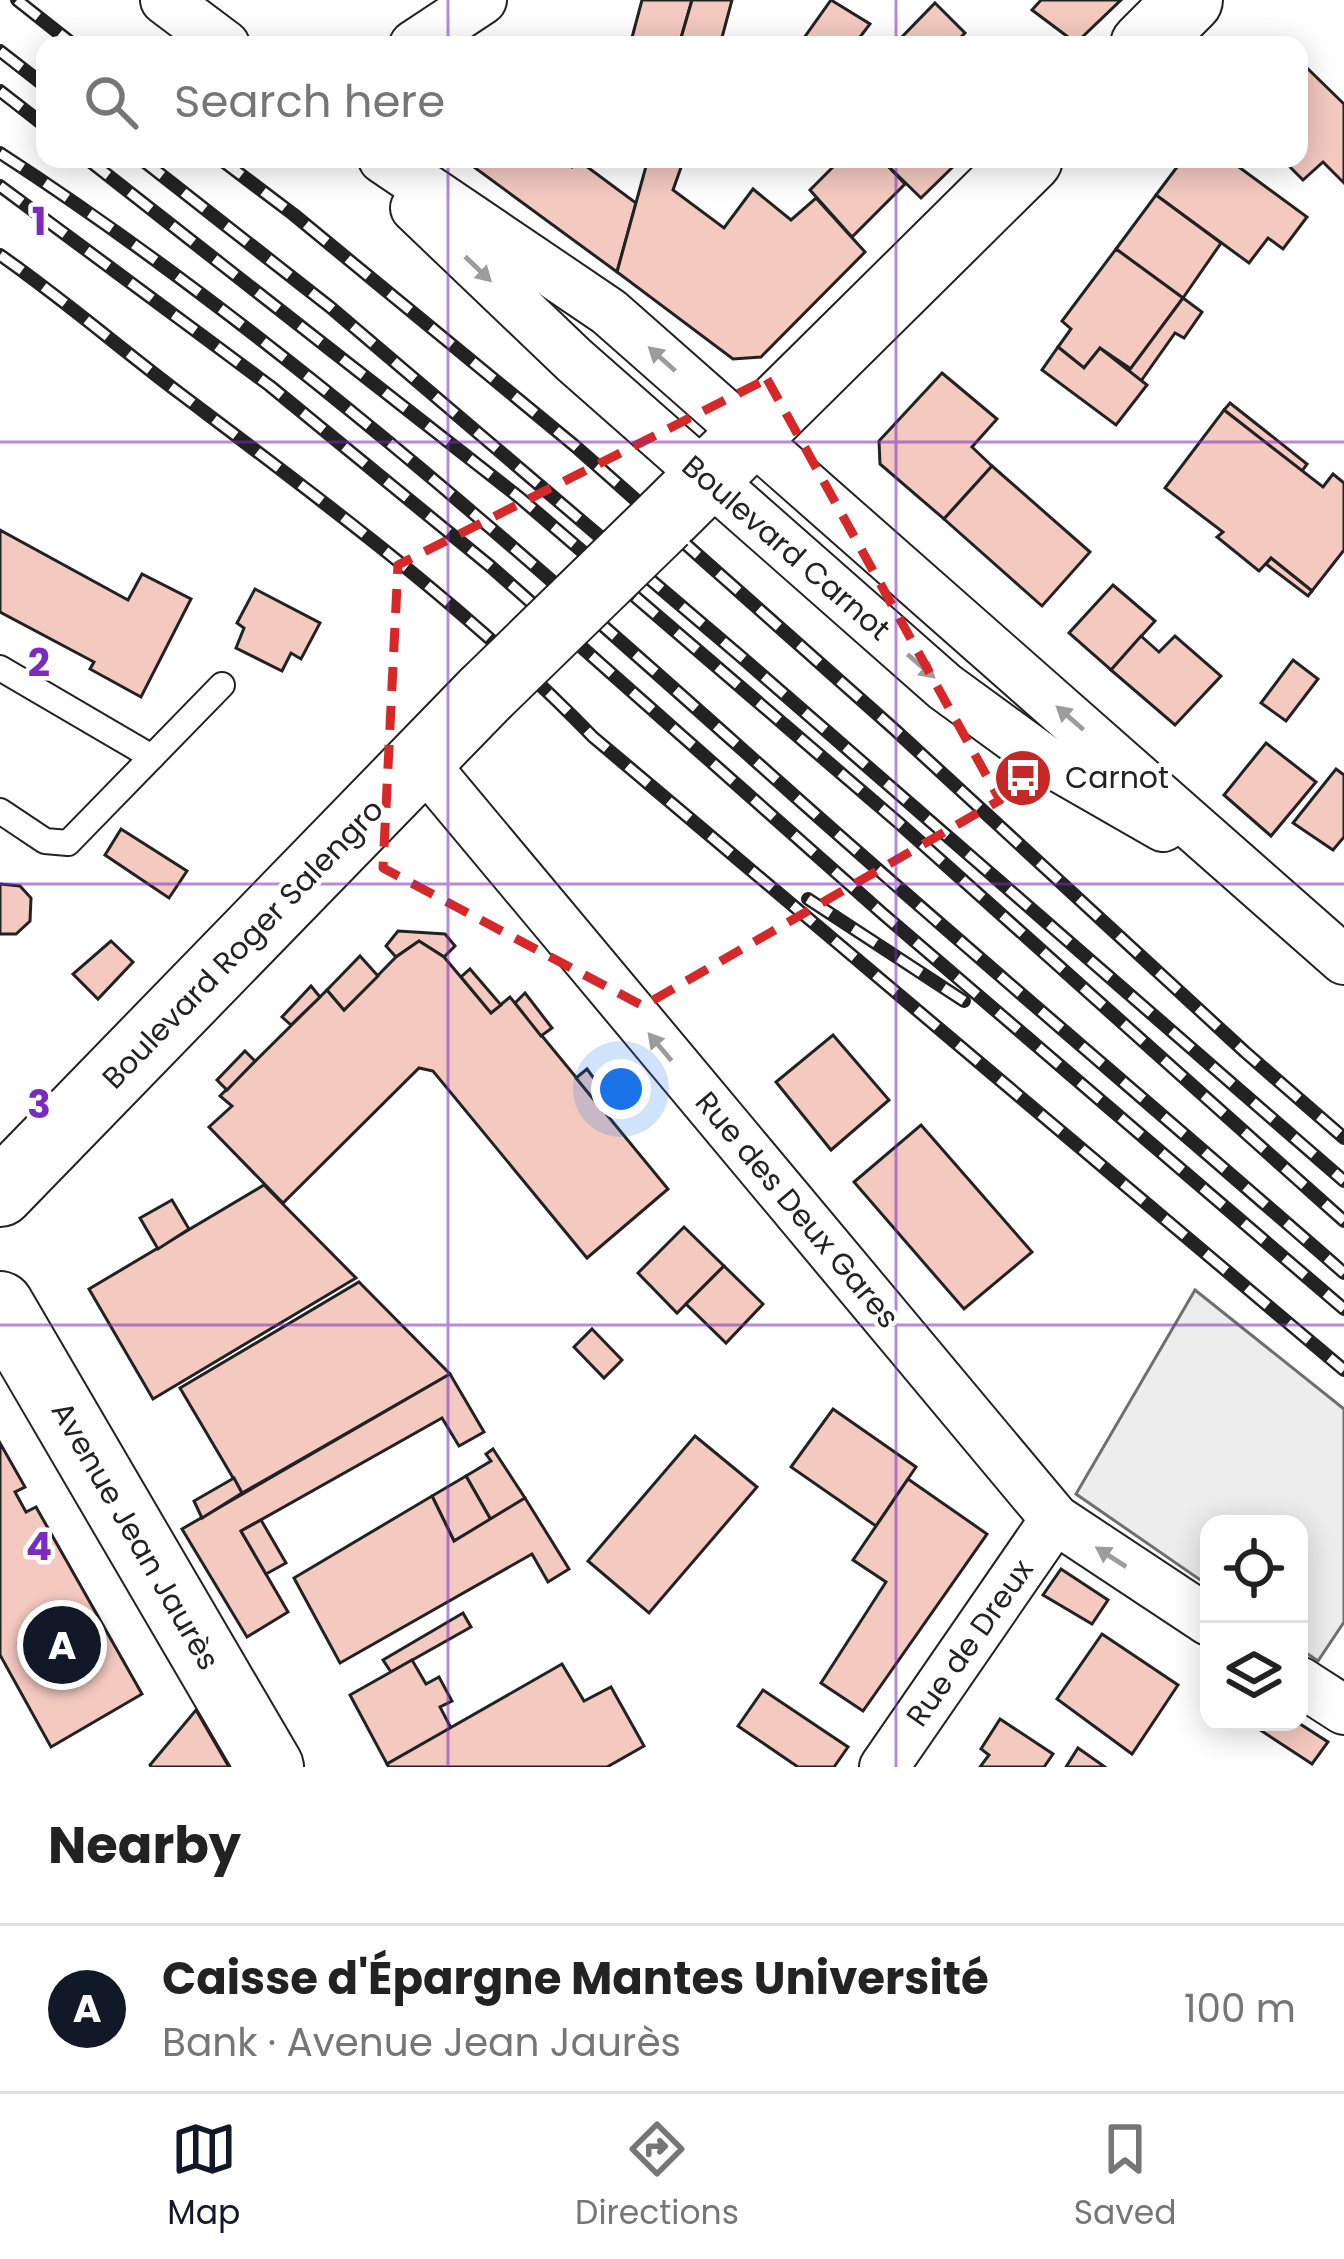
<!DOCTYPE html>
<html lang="en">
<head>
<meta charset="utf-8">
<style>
	:root { --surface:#fff; --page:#f6f6f6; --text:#222; --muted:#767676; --line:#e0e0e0; --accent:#111827 }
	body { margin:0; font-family:Poppins,sans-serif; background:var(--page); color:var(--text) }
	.controls { position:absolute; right:36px; bottom:36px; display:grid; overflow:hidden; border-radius:24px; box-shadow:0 6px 30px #0003 }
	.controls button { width:108px; height:108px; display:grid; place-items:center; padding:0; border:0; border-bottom:3px solid var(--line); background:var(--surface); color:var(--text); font:60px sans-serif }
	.you { position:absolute; left:621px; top:1089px; width:42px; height:42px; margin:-30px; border:9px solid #fff; border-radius:50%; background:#1a73e8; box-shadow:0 0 0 18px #1a73e833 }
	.badge { display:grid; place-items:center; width:78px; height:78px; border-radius:50%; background:var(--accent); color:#fff; font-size:39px; font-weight:700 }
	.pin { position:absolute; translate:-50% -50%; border:6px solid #fff; box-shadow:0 3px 12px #0006 }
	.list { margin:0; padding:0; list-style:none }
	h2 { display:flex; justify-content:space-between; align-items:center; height:156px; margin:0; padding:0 48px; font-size:51px }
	h2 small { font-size:39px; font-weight:400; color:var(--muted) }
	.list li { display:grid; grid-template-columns:78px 1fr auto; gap:36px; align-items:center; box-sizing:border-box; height:168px; padding:0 48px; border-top:3px solid var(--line) }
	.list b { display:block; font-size:45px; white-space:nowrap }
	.list p { margin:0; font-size:39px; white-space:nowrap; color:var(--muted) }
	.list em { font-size:39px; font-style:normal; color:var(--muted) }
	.icon { flex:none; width:66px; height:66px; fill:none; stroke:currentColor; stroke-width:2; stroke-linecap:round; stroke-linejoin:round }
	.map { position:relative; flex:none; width:1344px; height:1767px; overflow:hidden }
	.search { position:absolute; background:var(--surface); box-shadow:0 6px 30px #0003; left:36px; right:36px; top:36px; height:132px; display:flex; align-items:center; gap:30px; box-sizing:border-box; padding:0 42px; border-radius:24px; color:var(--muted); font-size:45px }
	.sheet { height:324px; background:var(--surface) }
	nav { display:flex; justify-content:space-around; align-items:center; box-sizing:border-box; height:168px; border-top:3px solid var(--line); background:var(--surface); font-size:33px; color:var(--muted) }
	nav a { display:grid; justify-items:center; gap:6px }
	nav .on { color:var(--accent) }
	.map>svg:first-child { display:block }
	.parking { fill:#ededed; stroke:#6f6f6f; stroke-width:3 }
	.building { fill:#f3c9c0; stroke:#222; stroke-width:3 }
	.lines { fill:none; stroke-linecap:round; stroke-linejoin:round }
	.lane-casing { stroke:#222; stroke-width:28 }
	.street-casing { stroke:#222; stroke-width:52 }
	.secondary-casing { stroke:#222; stroke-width:70 }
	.lane { stroke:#fff; stroke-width:24 }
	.street { stroke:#fff; stroke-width:48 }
	.secondary { stroke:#fff; stroke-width:66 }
	.rail-casing { stroke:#222; stroke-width:14 }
	.rail { stroke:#fff; stroke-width:9; stroke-dasharray:27; stroke-linecap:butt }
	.secondary-bridge-casing { stroke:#222; stroke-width:70; stroke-linecap:butt }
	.secondary-bridge { stroke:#fff; stroke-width:66 }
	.oneway { fill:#9c9c9c }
	.marked { fill:none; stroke:#d62828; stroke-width:9; stroke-dasharray:24 15; stroke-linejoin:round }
	.grid { fill:none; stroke:#7b2cbf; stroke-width:3; stroke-opacity:0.55 }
	.labels { text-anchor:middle; stroke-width:9; stroke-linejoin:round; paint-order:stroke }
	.street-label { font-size:30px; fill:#222; stroke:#fff }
	.poi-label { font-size:30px; fill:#222; stroke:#fff; text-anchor:start }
	.grid-label { font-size:39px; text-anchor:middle; font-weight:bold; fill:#7b2cbf; stroke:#fff; stroke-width:9; stroke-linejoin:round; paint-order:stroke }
</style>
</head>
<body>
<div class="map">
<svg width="1344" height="1767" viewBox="0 0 1344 1767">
	<rect width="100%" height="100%" fill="#fff"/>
	<polygon class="parking" points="1195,1290 1344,1409 1344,1622 1318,1661 1299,1648 1299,1524 1209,1524 1209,1586 1076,1494"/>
	<g class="building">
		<polygon points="642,0 692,0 679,45 630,45"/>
		<polygon points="692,0 732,0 720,45 679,45"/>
		<polygon points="831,0 870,24 854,45 799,45"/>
		<polygon points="1041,0 1121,0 1076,43 1032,10"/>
		<polygon points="935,3 965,33 953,45 900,45 897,42"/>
		<polygon points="1306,67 1344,104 1344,183 1323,162 1303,180 1282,159 1299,159 1299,74"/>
		<polygon points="463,159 561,159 572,167 578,160 636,203 617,272"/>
		<polygon points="648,159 684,159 673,190 724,228 753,189 791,220 816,198 865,252 761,357 733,359 617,272"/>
		<polygon points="841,159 881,159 905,184 852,237 810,190"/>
		<polygon points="881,159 961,159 921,198"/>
		<polygon points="1183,159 1228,159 1307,217 1283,249 1268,238 1249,263 1156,195"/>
		<polygon points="1156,195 1221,243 1183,298 1116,249"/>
		<polygon points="1116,249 1183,298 1131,369 1100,348 1084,368 1058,347 1071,329 1062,321"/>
		<polygon points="1183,298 1202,312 1184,338 1175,333 1141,381 1128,372"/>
		<polygon points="1058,347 1084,368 1100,348 1147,385 1116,425 1042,370"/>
		<polygon points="942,373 997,419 972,447 992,466 944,519 880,464 879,441"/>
		<polygon points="1230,403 1307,464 1302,471 1224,410"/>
		<polygon points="1224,410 1323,487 1333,474 1344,483 1344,550 1312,591 1271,558 1259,571 1217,537 1223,532 1165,488"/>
		<polygon points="992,466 1090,552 1042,606 944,519"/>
		<polygon points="0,530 128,600 142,574 191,599 141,697 90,669 94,662 0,612"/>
		<polygon points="1271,558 1312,591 1308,596 1266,564"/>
		<polygon points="1113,585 1155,621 1111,670 1069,633"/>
		<polygon points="255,589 320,623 301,659 291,653 282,671 236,648 244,628 237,623"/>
		<polygon points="1141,636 1159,652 1175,636 1221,676 1175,725 1111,670"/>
		<polygon points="1293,660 1318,679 1286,721 1261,703"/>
		<polygon points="1266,743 1316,782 1271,836 1224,795"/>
		<polygon points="1336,769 1344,775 1344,837 1333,850 1293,823"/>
		<polygon points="121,829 187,871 169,898 105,855"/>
		<polygon points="0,884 20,886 31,898 30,921 16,934 0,934"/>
		<polygon points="398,931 445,934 455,946 444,957 419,941 396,957 386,946"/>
		<polygon points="111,941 133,962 98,999 73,974"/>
		<polygon points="419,941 444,957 491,1013 510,997 668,1189 587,1258 433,1071 419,1068 283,1203 209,1127 232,1106 220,1096 327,990 344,1010 396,957"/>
		<polygon points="360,956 378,976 344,1010 327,990"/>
		<polygon points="470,969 501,1005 491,1013 461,977"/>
		<polygon points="311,986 320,997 291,1025 282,1017"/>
		<polygon points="525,993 552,1028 541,1036 515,1003"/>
		<polygon points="833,1035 889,1100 831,1150 776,1082"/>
		<polygon points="245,1051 255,1061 227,1090 217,1080"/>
		<polygon points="587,1069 612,1103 603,1111 576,1078"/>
		<polygon points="921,1125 1032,1252 964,1309 854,1182"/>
		<polygon points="264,1185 356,1278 153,1399 89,1289"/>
		<polygon points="172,1200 189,1229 158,1249 140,1218"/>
		<polygon points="684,1227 724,1266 677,1313 638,1273"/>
		<polygon points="724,1266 763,1304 726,1343 686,1304"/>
		<polygon points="359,1282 450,1374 242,1493 180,1388"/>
		<polygon points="592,1329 622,1360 604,1378 574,1347"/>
		<polygon points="450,1374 484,1432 459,1446 442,1418 241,1531 288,1612 247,1637 182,1529"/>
		<polygon points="833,1409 916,1467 876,1526 791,1467"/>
		<polygon points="695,1436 757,1487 649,1613 588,1561"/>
		<polygon points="0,1443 25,1487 15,1492 26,1512 36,1507 142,1694 51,1747 0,1655"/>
		<polygon points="493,1449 525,1498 491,1520 466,1476 491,1461 486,1454"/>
		<polygon points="466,1476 491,1520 454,1541 432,1496"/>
		<polygon points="234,1478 242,1493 202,1518 194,1501"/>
		<polygon points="908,1479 987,1534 863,1711 821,1683 886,1582 853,1560"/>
		<polygon points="432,1496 454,1541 525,1498 569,1569 548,1582 532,1554 340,1663 294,1578"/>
		<polygon points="261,1520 286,1563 266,1574 241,1531"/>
		<polygon points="1061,1569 1108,1600 1092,1624 1043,1595"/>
		<polygon points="463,1613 471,1627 391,1672 383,1660"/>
		<polygon points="1102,1634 1178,1685 1132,1754 1057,1699"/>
		<polygon points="412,1660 426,1684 439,1677 452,1701 440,1707 451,1728 387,1764 350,1695"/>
		<polygon points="562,1664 584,1701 611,1687 644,1746 607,1767 389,1767 387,1764"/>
		<polygon points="763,1690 848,1747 834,1767 798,1767 738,1726"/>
		<polygon points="196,1710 229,1767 151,1767 150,1765"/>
		<polygon points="1000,1719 1053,1754 1044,1767 980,1767 989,1755 981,1749"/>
		<polygon points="1248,1722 1297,1722 1328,1742 1312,1764"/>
		<polygon points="1078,1748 1105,1767 1066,1767"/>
	</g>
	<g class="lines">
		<defs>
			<g id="lane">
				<polyline points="0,668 152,757"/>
				<polyline points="0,811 45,841 68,843 222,685"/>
			</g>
			<g id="street">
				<polyline points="165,0 225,45"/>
				<polyline points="414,45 482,0"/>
				<polyline points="383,159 609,312 1344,960"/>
				<polyline points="415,208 574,360 945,687 1041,757 1163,827"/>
				<polyline points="420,759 1055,1519 1209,1621"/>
				<polyline points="1299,1681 1344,1710"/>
				<polyline points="884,1767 1055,1519"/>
			</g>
			<g id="secondary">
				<polyline points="1144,45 1189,0"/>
				<polyline points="664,520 1029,159"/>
				<polyline points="0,1193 485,694"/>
				<polyline points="0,1305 270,1767"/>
			</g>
		</defs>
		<use href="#lane" class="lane-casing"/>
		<use href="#street" class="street-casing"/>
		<use href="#secondary" class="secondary-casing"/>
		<use href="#lane" class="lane"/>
		<use href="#street" class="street"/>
		<use href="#secondary" class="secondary"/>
		<defs>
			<g id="rail">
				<polyline points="17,0 74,45"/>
				<polyline points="0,51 45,86"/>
				<polyline points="0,91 45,126"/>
				<path d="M 0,153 C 285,338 536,566 789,791 C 972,954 1160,1112 1344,1273"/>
				<polyline points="87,159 520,498 900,824 1344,1221"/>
				<polyline points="141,159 330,307 739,655 1344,1181"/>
				<polyline points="220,159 293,214 575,446 894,729 1245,1052 1344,1138"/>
				<polyline points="0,186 270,386 490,566 883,914 1344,1309"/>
				<path d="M 0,255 C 63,299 121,349 182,395 C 324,502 469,609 593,737 L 1344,1370"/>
				<polyline points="808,899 964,1001"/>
			</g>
		</defs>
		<use href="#rail" class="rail-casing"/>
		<use href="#rail" class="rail"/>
		<defs>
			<polyline id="secondary-bridge" points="485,694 664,520"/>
		</defs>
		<use href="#secondary-bridge" class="secondary-bridge-casing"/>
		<use href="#secondary-bridge" class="secondary-bridge"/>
	</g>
	<defs><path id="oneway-solid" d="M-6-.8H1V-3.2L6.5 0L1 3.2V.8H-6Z" transform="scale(3)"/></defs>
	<g class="oneway">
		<use href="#oneway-solid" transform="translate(478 269) rotate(44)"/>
		<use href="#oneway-solid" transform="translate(662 359) rotate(-138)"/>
		<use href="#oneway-solid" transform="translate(921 666) rotate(41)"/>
		<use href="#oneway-solid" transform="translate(1070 718) rotate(-139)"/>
		<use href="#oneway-solid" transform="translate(660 1047) rotate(-130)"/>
		<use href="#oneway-solid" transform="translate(1111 1557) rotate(-147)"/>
	</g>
	<path class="marked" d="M 767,379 L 1000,800 L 643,1006 L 383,868 L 398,565 Z"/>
	<path class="grid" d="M 448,0 L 448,45M 896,0 L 896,45M 448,159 L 448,1767M 896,159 L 896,1767M 0,442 L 1344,442M 0,884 L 1344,884M 0,1325 L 1344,1325"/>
	<defs>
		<symbol id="bus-disc" viewBox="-11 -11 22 22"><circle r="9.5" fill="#c62828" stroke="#fff"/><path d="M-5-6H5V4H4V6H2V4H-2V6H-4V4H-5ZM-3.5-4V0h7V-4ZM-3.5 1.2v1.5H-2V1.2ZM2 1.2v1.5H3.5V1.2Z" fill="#fff"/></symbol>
	</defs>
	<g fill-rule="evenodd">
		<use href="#bus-disc" x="990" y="745" width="66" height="66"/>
	</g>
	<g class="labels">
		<g class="street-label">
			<text transform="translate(786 548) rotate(41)" y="10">Boulevard Carnot</text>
			<text transform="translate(243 944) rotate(-46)" y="10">Boulevard Roger Salengro</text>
			<text transform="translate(797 1210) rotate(50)" y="10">Rue des Deux Gares</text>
			<text transform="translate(135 1536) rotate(60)" y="10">Avenue Jean Jaurès</text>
			<text transform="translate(970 1643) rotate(-55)" y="10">Rue de Dreux</text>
		</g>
		<g class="poi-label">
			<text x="1065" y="788">Carnot</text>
		</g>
	</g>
	<g class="grid-label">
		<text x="39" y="235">1</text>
		<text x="39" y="676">2</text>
		<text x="39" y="1118">3</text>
		<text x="39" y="1560">4</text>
	</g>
</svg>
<div class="controls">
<button><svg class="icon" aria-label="locate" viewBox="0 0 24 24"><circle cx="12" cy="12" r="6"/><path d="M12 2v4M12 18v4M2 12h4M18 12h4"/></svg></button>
<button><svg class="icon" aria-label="layers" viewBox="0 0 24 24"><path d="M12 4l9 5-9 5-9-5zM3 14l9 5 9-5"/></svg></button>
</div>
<div class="you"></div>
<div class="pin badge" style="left:62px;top:1645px">A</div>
<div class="search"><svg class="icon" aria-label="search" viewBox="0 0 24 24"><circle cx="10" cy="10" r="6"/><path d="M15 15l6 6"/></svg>Search here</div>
</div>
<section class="sheet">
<h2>Nearby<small></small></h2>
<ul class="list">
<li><span class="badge">A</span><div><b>Caisse d'Épargne Mantes Université</b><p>Bank · Avenue Jean Jaurès</p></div><em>100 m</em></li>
</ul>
</section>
<nav>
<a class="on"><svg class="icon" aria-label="map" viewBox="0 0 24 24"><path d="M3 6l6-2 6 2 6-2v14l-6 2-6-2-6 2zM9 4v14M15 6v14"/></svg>Map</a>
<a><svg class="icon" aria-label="directions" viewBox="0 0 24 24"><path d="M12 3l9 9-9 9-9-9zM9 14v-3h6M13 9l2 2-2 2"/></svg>Directions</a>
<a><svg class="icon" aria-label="saved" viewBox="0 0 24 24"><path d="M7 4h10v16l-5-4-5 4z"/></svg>Saved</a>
</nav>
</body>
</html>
